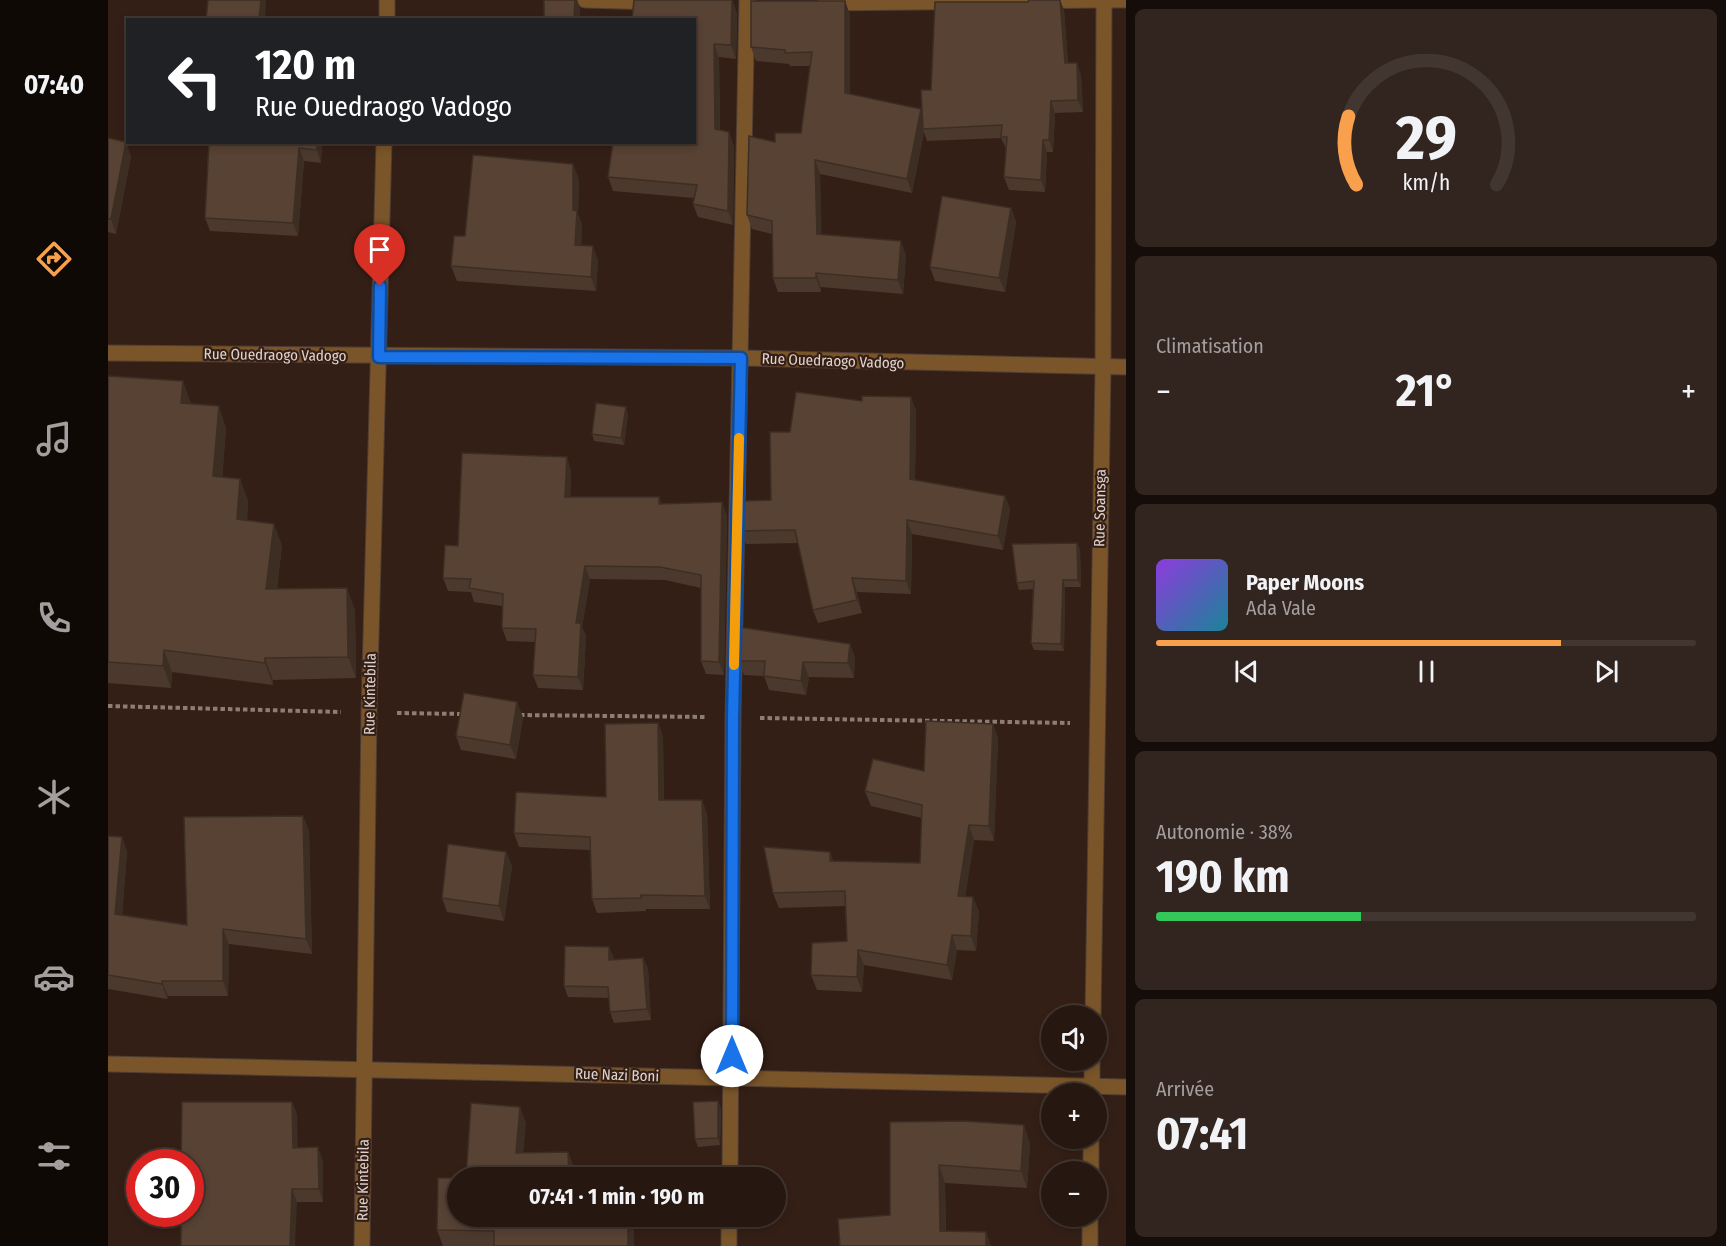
<!DOCTYPE html>
<html lang="fr">
<head>
<meta charset="utf-8">
<style>
	body { margin:0; font-family:"Fira Sans Condensed",sans-serif; background:#32241e; color:#f1f3f6; height:100vh; display:flex; flex-direction:column; font-size:22px; white-space:nowrap }
	* { box-sizing:border-box; margin:0 }
	p { font-size:20px; color:#a49f9f }
	.icon { flex:none; width:33px; height:33px; fill:none; stroke:currentColor; stroke-width:2; stroke-linecap:round; stroke-linejoin:round }
	.map { position:relative; flex:1; overflow:hidden }
	.details { display:flex; flex-direction:column; gap:9px; padding:9px; background:#150d09; width:600px }
	.details>* { flex:none }
	.guide { position:absolute; left:18px; top:18px; width:570px; height:126px; border-radius:0px; box-shadow:0 3px 9px #0003,0 0 0 2px #423630; background:#202124; color:#fff; overflow:hidden }
	.buttons { position:absolute; left:933px; top:1005px; display:grid; gap:12px }
	.buttons a { display:grid; place-items:center; width:66px; height:66px; border-radius:50%; background:#261710; box-shadow:0 3px 9px #0003,0 0 0 2px #423630; font-size:30px }
	.speed { position:absolute; left:18px; top:1149px; display:flex; gap:12px; font-size:30px; font-weight:700; text-align:center }
	.speed>* { display:grid; place-content:center; width:78px; height:78px; border-radius:50%; background:#261710; box-shadow:0 3px 9px #0003,0 0 0 2px #423630; line-height:1 }
	.speed .limit { border:9px solid #d22; background:#fff; color:#111 }
	.pin { position:absolute; display:grid; place-items:center; width:51px; height:51px; color:#fff; margin:-62px -26px; border-radius:50% 50% 50% 0; rotate:-45deg; box-shadow:0 0 6px #0007 }
	.pin .icon { rotate:45deg }
	.me { position:absolute; width:66px; margin:-33px; rotate:0deg; stroke-linejoin:round; filter:drop-shadow(0 0 4px #0008) }
	.turn { display:flex; align-items:center; gap:21px; height:126px; padding:0 30px; font-size:27px }
	.turn .icon { width:78px; height:78px; stroke-width:2.5 }
	.turn b { display:block; font-size:42px; line-height:51px }
	.big { font-size:45px; font-weight:700; line-height:1.1 }
	.details .card { flex:1; display:flex; flex-direction:column; justify-content:center; gap:9px; min-width:0; padding:0 21px; border-radius:9px; background:#32241e }
	.details .dial { align-items:center; gap:0 }
	.dial svg { height:156px; overflow:visible; fill:none; stroke:#423630; stroke-width:7; stroke-linecap:round; text-anchor:middle }
	.dial text { fill:#f1f3f6; stroke:none }
	.song { display:flex; align-items:center; gap:18px }
	.cover { width:72px; height:72px; border-radius:9px; background:linear-gradient(135deg,hsl(270 70% 55%),hsl(190 70% 35%)) }
	.played { height:6px; border-radius:3px; background:linear-gradient(90deg,#f9a04c 75%,#423630 75%) }
	.keys { display:flex; justify-content:space-around; direction:ltr }
	.heat { display:flex; justify-content:space-between; align-items:center; font-size:33px; direction:ltr }
	.charge { height:9px; border-radius:4px; background:linear-gradient(90deg,#34c759 38%,#423630 0) }
	.trip { position:absolute; left:339px; top:1167px; width:339px; height:60px; border-radius:30px; background:#261710; box-shadow:0 3px 9px #0003,0 0 0 2px #423630; font-weight:700; line-height:60px; text-align:center }
	main { display:flex; flex:1; min-height:0 }
	.menu { display:flex; flex-direction:column; width:108px; justify-content:space-around; align-items:center; background:#0f0906; color:#a49f9f }
	.menu .icon { width:42px; height:42px }
	.menu .on { color:#f9a04c }
	.menu b { font-size:27px; color:#f1f3f6 }
	.map>svg:first-child { display:block }
	.lines { fill:none; stroke-linecap:round; stroke-linejoin:round }
	.minor-casing { stroke:#4f3c33; stroke-width:17 }
	.path { stroke:#8d7d75; stroke-width:4; stroke-dasharray:4.5 3; stroke-linecap:butt }
	.minor { stroke:#7a552a; stroke-width:15 }
	.wall { fill:#4b392d }
	.shaded-wall { fill:#3d2e24 }
	.building { fill:#574234; stroke:#3d2e24; stroke-width:1.5 }
	.route-casing { stroke:#114b97; stroke-width:15 }
	.route { stroke:#1a73e8; stroke-width:10 }
	.slow { stroke:#f59e0b; stroke-width:10 }
	.labels { text-anchor:middle; stroke-width:4.5; stroke-linejoin:round; paint-order:stroke }
	.street-label { font-size:15px; fill:#e0d2cc; stroke:#331f16 }
</style>
</head>
<body>
<main>
<nav class="menu">
<b>07:40</b>
<svg class="icon on" aria-label="directions" viewBox="0 0 24 24"><path d="M12 3l9 9-9 9-9-9zM9 14v-3h6M13 9l2 2-2 2"/></svg>
<svg class="icon" aria-label="music" viewBox="0 0 24 24"><path d="M9 18V5l10-2v13"/><circle cx="6" cy="18" r="3"/><circle cx="16" cy="16" r="3"/></svg>
<svg class="icon" aria-label="phone" viewBox="0 0 24 24"><path d="M5 4h4l2 5-3 2q2 4 5 5l2-3 5 2v4C11 20 4 13 5 4z"/></svg>
<svg class="icon" aria-label="climate" viewBox="0 0 24 24"><path d="M12 3v18M4 7l16 10M4 17L20 7"/></svg>
<svg class="icon" aria-label="car" viewBox="0 0 24 24"><path d="M5 17H2v-5l4-1 3-4h7l3 4 3 1v5h-3M9 17h6M6 11h13"/><circle cx="7" cy="17" r="2"/><circle cx="17" cy="17" r="2"/></svg>
<svg class="icon" aria-label="filters" viewBox="0 0 24 24"><path d="M4 7h16M4 17h16"/><circle cx="9" cy="7" r="2"/><circle cx="15" cy="17" r="2"/></svg>
</nav>
<div class="map">
<svg width="1018" height="1246" viewBox="0 0 1018 1246">
	<rect width="100%" height="100%" fill="#331f16"/>
	<g class="lines">
		<defs>
			<g id="minor">
				<polyline points="477,0 546,2"/>
				<polyline points="997,0 1018,0"/>
				<polyline points="717,3 993,0"/>
				<polyline points="279,20 279,0"/>
				<polyline points="0,353 633,358 1018,367"/>
				<polyline points="985,1016 995,368 996,0"/>
				<polyline points="0,1064 1018,1087"/>
				<polyline points="984,1094 984,1060"/>
				<polyline points="983,1172 983,1138"/>
				<polyline points="622,1178 625,718 639,0"/>
				<polyline points="254,1246 261,713 276,142"/>
				<polyline points="621,1246 621,1216"/>
				<polyline points="982,1246 982,1216"/>
			</g>
		</defs>
		<!-- minor casing -->
		<use href="#minor" class="minor-casing"/>
		<!-- path -->
		<g class="path">
			<polyline points="0,706 233,712"/>
			<polyline points="289,713 356,714"/>
			<polyline points="412,715 599,717"/>
			<polyline points="652,718 962,723"/>
		</g>
		<!-- minor -->
		<use href="#minor" class="minor"/>
	</g>
	<!-- wall -->
	<g class="wall">
		<polygon points="624,0 629,14 628,59 611,57 612,130 626,146 625,225 590,217 585,204 586,198 505,191 500,177 586,20"/>
		<polygon points="921,0 952,0 956,10 960,63 973,75 975,112 947,113 945,152 939,152 937,192 901,190 896,177 898,149 893,138 819,141 816,132 804,193 712,174 713,234 798,255 795,294 713,287 713,292 670,292 665,278 664,234 644,229 639,215 667,142 693,133 702,66 682,66 681,64 648,61 643,47 737,1 742,15 742,94 813,109 814,112 823,90"/>
		<polygon points="0,138 23,156 8,234 0,232"/>
		<polygon points="101,142 214,142 213,163 196,161 190,236 102,231 97,218"/>
		<polygon points="471,179 470,214 474,225 473,245 490,260 488,291 349,281 343,266 357,236"/>
		<polygon points="903,208 908,222 897,292 827,281 822,267"/>
		<polygon points="0,376 83,403 118,428 114,477 132,479 140,501 139,520 174,545 169,589 247,610 248,678 165,680 165,685 64,672 63,688 0,683"/>
		<polygon points="808,410 807,480 897,496 902,509 895,550 804,534 803,594 749,592 754,613 710,623 705,610 690,543 638,544 633,531 663,500 682,432"/>
		<polygon points="520,414 516,445 486,441 484,434"/>
		<polygon points="463,470 462,497 551,497 553,504 619,515 616,675 598,674 593,661 593,588 557,580 482,579 474,627 478,636 475,690 430,688 425,675 427,642 399,641 394,628 394,606 366,602 363,592 340,591 335,578 350,546"/>
		<polygon points="969,543 972,550 973,587 957,587 956,651 926,650 923,643 925,589 911,590 909,583"/>
		<polygon points="742,644 747,658 746,678 701,677 698,695 661,690 656,676 636,675 630,661"/>
		<polygon points="415,717 408,759 353,750 348,736"/>
		<polygon points="550,723 555,737 556,800 599,813 602,909 538,909 538,911 489,913 484,899 482,850 411,847 406,833 498,797"/>
		<polygon points="885,724 890,739 886,841 866,840 857,897 865,897 871,912 868,951 849,950 844,980 756,965 754,992 709,990 703,975 739,941 737,906 671,908 665,893 722,852 725,861 812,863 814,818 763,806 757,791 816,771"/>
		<polygon points="195,816 201,831 204,954 121,944 120,996 60,996 59,999 0,989 0,836 14,837 19,852 14,915 79,925"/>
		<polygon points="398,852 404,866 396,921 339,912 334,898"/>
		<polygon points="506,958 506,959 535,958 540,969 543,1020 506,1023 502,1012 501,998 460,997 456,986"/>
		<polygon points="184,1102 189,1115 189,1147 215,1161 215,1202 189,1202 73,1246"/>
		<polygon points="613,1108 612,1145 590,1147 587,1139"/>
		<polygon points="782,1122 922,1143 919,1188 837,1183 838,1231 878,1232 883,1246 732,1246 782,1215"/>
		<polygon points="350,1216 526,1216 526,1246 335,1246 329,1230"/>
	</g>
	<!-- shaded-wall -->
	<g class="shaded-wall">
		<polygon points="153,0 158,0 157,20 151,20"/>
		<polygon points="467,0 469,0 472,8 472,20 466,20"/>
		<polygon points="624,0 629,14 628,59 623,45"/>
		<polygon points="952,0 956,10 961,75 957,63"/>
		<polygon points="737,1 742,15 742,107 737,93"/>
		<polygon points="606,44 611,57 612,142 607,129"/>
		<polygon points="969,63 973,75 975,112 970,100"/>
		<polygon points="943,101 947,113 945,152 941,140"/>
		<polygon points="813,109 818,123 815,129 816,132 804,193 799,179"/>
		<polygon points="621,132 626,146 625,225 620,211"/>
		<polygon points="935,140 939,152 937,192 933,180"/>
		<polygon points="18,142 23,156 8,234 3,219"/>
		<polygon points="209,142 214,142 213,163 209,150"/>
		<polygon points="191,148 196,161 190,236 185,223"/>
		<polygon points="707,160 712,174 714,247 709,234"/>
		<polygon points="465,164 471,179 470,214 474,225 473,259 467,245 465,210"/>
		<polygon points="903,208 908,222 897,292 891,278"/>
		<polygon points="793,241 798,255 795,294 790,280"/>
		<polygon points="485,246 490,260 488,291 483,277"/>
		<polygon points="708,273 713,287 713,292 708,278"/>
		<polygon points="75,381 83,403 81,424 73,403"/>
		<polygon points="803,397 808,410 807,492 802,479"/>
		<polygon points="111,406 118,428 113,498 105,476"/>
		<polygon points="518,407 520,414 516,445 513,438"/>
		<polygon points="459,457 463,470 462,511 457,497"/>
		<polygon points="132,479 140,501 137,541 129,519"/>
		<polygon points="897,496 902,509 895,550 890,536"/>
		<polygon points="614,502 619,515 616,675 611,662"/>
		<polygon points="799,520 804,534 803,594 798,581"/>
		<polygon points="166,524 174,545 166,611 158,589"/>
		<polygon points="969,543 972,550 973,587 970,580"/>
		<polygon points="477,566 482,579 474,627 478,636 475,690 470,677 468,623"/>
		<polygon points="744,578 749,592 754,613 749,600"/>
		<polygon points="955,580 957,587 956,651 953,644"/>
		<polygon points="239,588 247,610 248,678 240,657"/>
		<polygon points="742,644 747,658 746,678 740,663"/>
		<polygon points="56,650 64,672 63,688 55,666"/>
		<polygon points="157,658 165,680 165,685 157,663"/>
		<polygon points="695,662 701,677 698,695 693,681"/>
		<polygon points="409,702 415,717 408,759 402,745"/>
		<polygon points="550,723 555,737 556,814 551,800"/>
		<polygon points="885,724 890,739 886,841 881,826"/>
		<polygon points="594,800 599,813 602,909 597,896"/>
		<polygon points="195,816 201,831 204,954 198,939"/>
		<polygon points="861,825 866,840 855,911 850,896"/>
		<polygon points="14,837 19,852 13,929 7,914"/>
		<polygon points="398,852 404,866 396,921 391,906"/>
		<polygon points="722,852 728,867 722,861"/>
		<polygon points="865,897 871,912 868,951 863,936"/>
		<polygon points="115,929 121,944 120,996 115,981"/>
		<polygon points="844,935 849,950 844,980 839,965"/>
		<polygon points="501,947 506,958 506,971 501,960"/>
		<polygon points="750,950 756,965 754,992 749,977"/>
		<polygon points="535,958 540,969 543,1020 539,1009"/>
		<polygon points="54,981 60,996 59,999 54,984"/>
		<polygon points="610,1101 613,1108 612,1145 610,1138"/>
		<polygon points="184,1102 189,1115 190,1161 185,1148"/>
		<polygon points="412,1107 418,1123 414,1169 408,1153"/>
		<polygon points="916,1125 922,1143 919,1188 913,1171"/>
		<polygon points="210,1147 215,1161 215,1202 211,1189"/>
		<polygon points="460,1152 466,1167 466,1178 461,1177"/>
		<polygon points="831,1165 837,1183 838,1246 832,1231"/>
		<polygon points="184,1189 189,1202 187,1246 182,1246"/>
		<rect x="520" y="1216" width="6" height="30"/>
		<polygon points="878,1232 883,1246 878,1246"/>
	</g>
	<!-- building -->
	<g class="building">
		<polygon points="100,0 153,0 151,20 98,20"/>
		<polygon points="436,0 467,0 466,20 436,20"/>
		<polygon points="526,0 624,0 623,45 606,44 607,129 621,132 620,211 585,204 589,185 500,177 505,142 586,142 586,20 524,20"/>
		<polygon points="921,0 952,0 957,63 969,63 970,100 943,101 941,140 935,140 933,180 896,177 899,137 893,137 894,125 815,129 813,90 823,90 827,2 920,2"/>
		<polygon points="643,1 737,1 737,93 813,109 799,179 707,160 709,234 793,241 790,280 708,273 708,278 665,278 664,221 639,215 641,136 667,142 667,133 693,133 704,52 677,53 677,50 643,47"/>
		<polygon points="18,57 20,57 20,105 17,105"/>
		<polygon points="0,138 18,142 3,219 0,219"/>
		<polygon points="101,142 209,142 209,150 191,148 185,223 97,218"/>
		<polygon points="365,155 465,164 465,210 469,211 467,245 485,246 483,277 343,266 346,236 357,236"/>
		<polygon points="834,196 903,208 891,278 822,267"/>
		<polygon points="0,376 75,381 73,403 111,406 105,476 132,479 129,519 166,524 158,589 239,588 240,657 157,658 157,663 56,650 55,666 0,662"/>
		<polygon points="688,392 754,401 754,396 803,397 802,479 897,496 890,536 799,520 798,581 744,578 749,600 705,610 687,530 633,531 634,501 663,500 662,432 682,432"/>
		<polygon points="488,403 518,407 513,438 484,434"/>
		<polygon points="354,453 459,457 457,497 551,497 551,504 614,502 611,662 593,661 593,575 552,567 477,566 468,623 473,623 470,677 425,675 428,629 394,628 395,594 361,588 363,579 335,578 337,545 350,546"/>
		<polygon points="969,543 970,580 955,580 953,644 923,643 926,581 909,583 904,544"/>
		<polygon points="631,627 742,644 740,663 695,662 693,681 656,676 657,661 630,661"/>
		<polygon points="356,693 409,702 402,745 348,736"/>
		<polygon points="818,721 885,724 881,826 861,825 850,896 865,897 863,936 844,935 839,965 750,950 749,977 703,975 704,943 739,941 737,891 665,893 656,847 722,852 722,861 812,863 814,805 757,791 765,759 816,771"/>
		<polygon points="550,723 551,800 594,800 597,896 533,895 533,898 484,899 482,837 406,833 408,792 498,797 497,724"/>
		<polygon points="195,816 198,939 115,929 115,981 54,981 54,984 0,975 0,836 14,837 7,914 79,925 76,817"/>
		<polygon points="340,844 398,852 391,906 334,898"/>
		<polygon points="457,946 501,947 501,960 535,958 539,1009 502,1012 500,987 456,986"/>
		<polygon points="610,1101 610,1138 587,1139 585,1102"/>
		<polygon points="74,1102 184,1102 185,1148 210,1147 211,1189 184,1189 182,1246 73,1246 73,1214 82,1214 82,1162 73,1162"/>
		<polygon points="363,1103 412,1107 408,1153 460,1152 461,1177 487,1178 358,1178"/>
		<polygon points="855,1121 916,1125 913,1171 831,1165 832,1231 878,1232 878,1246 732,1246 730,1219 782,1215 782,1122"/>
		<polygon points="330,1178 350,1178 350,1216 520,1216 520,1246 386,1246 386,1231 329,1230"/>
	</g>
	<g class="lines">
		<defs>
			<polyline id="route" points="272,286 271,357 633,358 625,718 624,1056"/>
		</defs>
		<!-- route casing -->
		<use href="#route" class="route-casing"/>
		<!-- route -->
		<use href="#route" class="route"/>
		<!-- slow -->
		<polyline class="slow" points="626,665 631,438"/>
	</g>
	<g class="labels">
		<!-- street labels -->
		<g class="street-label">
			<text transform="translate(167 355) rotate(1)" y="5">Rue Ouedraogo Vadogo</text>
			<text transform="translate(725 361) rotate(2)" y="5">Rue Ouedraogo Vadogo</text>
			<text transform="translate(992 508) rotate(-89)" y="5">Rue Soansga</text>
			<text transform="translate(262 694) rotate(-89)" y="5">Rue Kintebila</text>
			<text transform="translate(509 1075) rotate(2)" y="5">Rue Nazi Boni</text>
			<text transform="translate(255 1180) rotate(-89)" y="5">Rue Kintebila</text>
		</g>
	</g>
</svg>
<div class="buttons">
<a><svg class="icon" aria-label="sound" viewBox="0 0 24 24"><path d="M4 9h4l5-4v14l-5-4H4zM17 9q2 3 0 6"/></svg></a>
<a>+</a>
<a>−</a>
</div>
<div class="speed"><div class="limit">30</div></div>
<div class="pin" style="left:272px;top:286px;background:#d93025"><svg class="icon" aria-label="arrive" viewBox="0 0 24 24"><path d="M6 21V4h12l-3 4 3 4H6"/></svg></div>
<svg class="me" style="left:624px;top:1056px" viewBox="-20 -20 40 40"><circle r="19" fill="#fff"/><path d="M0-13L10 11 0 6-10 11z" fill="#1a73e8"/></svg>
<div class="trip">07:41 · 1 min · 190 m</div>
<div class="guide">
<div class="turn"><svg class="icon" aria-label="left" viewBox="0 0 24 24"><path d="M17 20v-9H6M10 6l-5 5 5 5"/></svg><div><b>120 m</b>Rue Ouedraogo Vadogo</div></div>
</div>
</div>
<section class="details">
<div class="card dial"><svg viewBox="0 0 100 80">
<path d="M14 69A42 42 0 1 1 86 69"/>
<path d="M14 69A42 42 0 0 1 10 34" stroke="#f9a04c"/>
<text x="50" y="56" font-size="32" font-weight="700">29</text>
<text x="50" y="72" font-size="11">km/h</text>
</svg></div>
<div class="card"><p>Climatisation</p>
<div class="heat"><a>−</a><b class="big">21°</b><a>+</a></div>
</div>
<div class="card">
<div class="song"><i class="cover"></i><div><b>Paper Moons</b><p>Ada Vale</p></div></div>
<div class="played"></div>
<div class="keys"><svg class="icon" aria-label="previous" viewBox="0 0 24 24"><path d="M18 5L8 12l10 7zM5 5v14"/></svg><svg class="icon" aria-label="pause" viewBox="0 0 24 24"><path d="M8 5v14M16 5v14"/></svg><svg class="icon" aria-label="next" viewBox="0 0 24 24"><path d="M6 5l10 7-10 7zM19 5v14"/></svg></div>
</div>
<div class="card"><p>Autonomie · 38%</p><b class="big">190 km</b><div class="charge"></div></div>
<div class="card"><p>Arrivée</p><b class="big">07:41</b></div>
</section>
</main>
</body>
</html>
